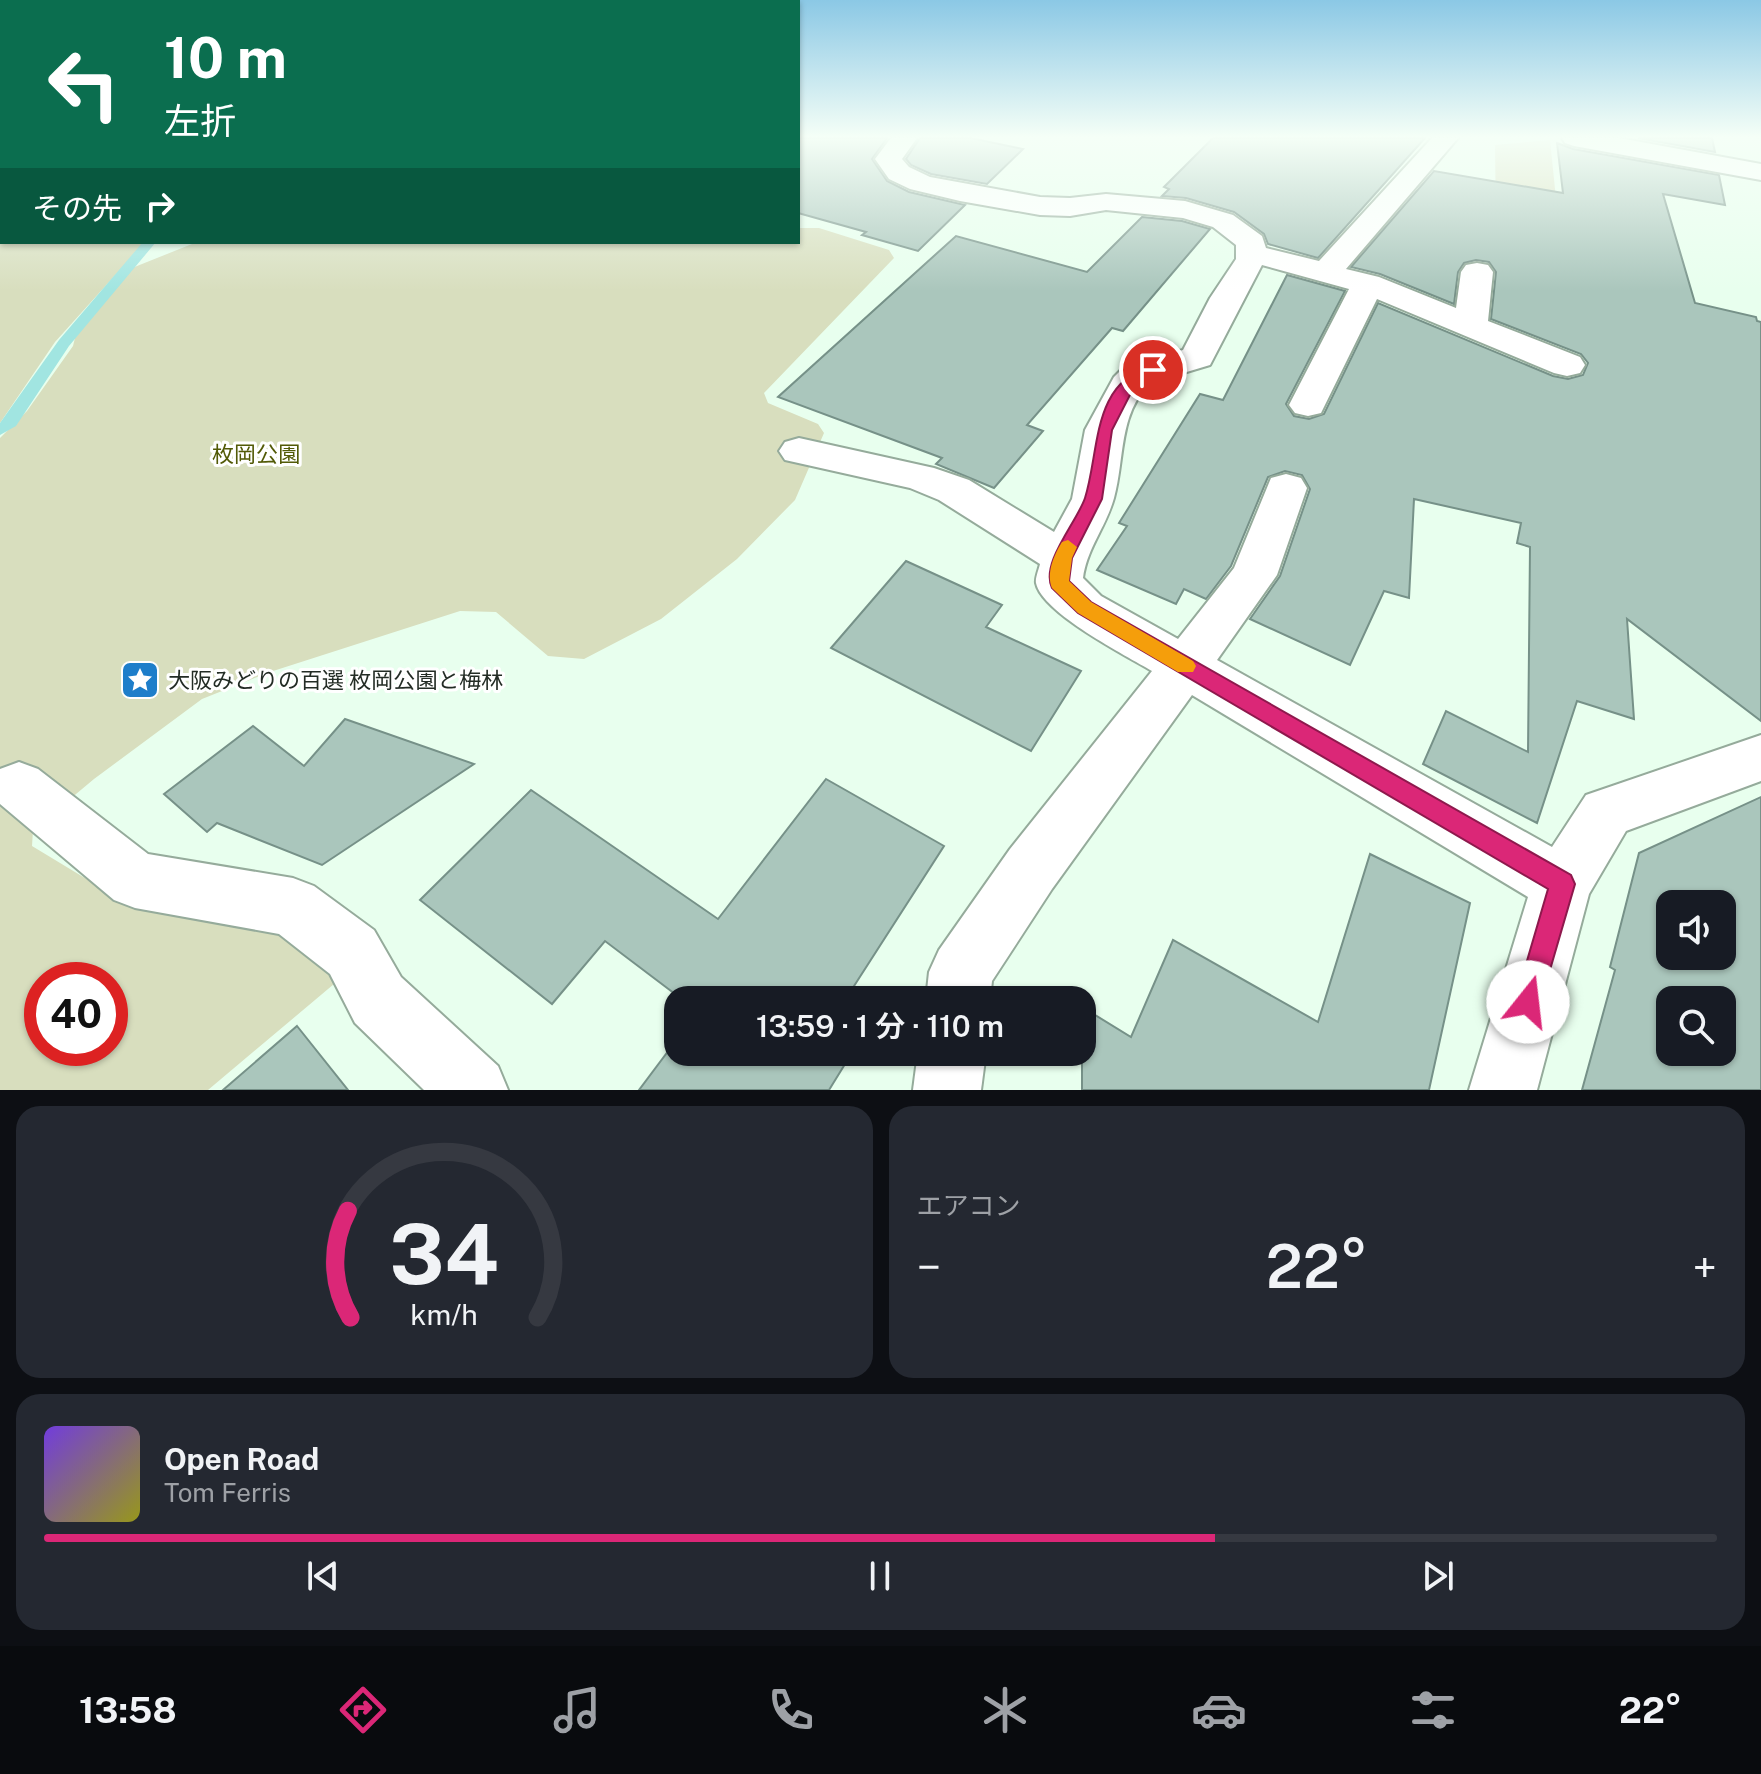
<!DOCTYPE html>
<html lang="ja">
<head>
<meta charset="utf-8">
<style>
	body { margin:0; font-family:"Public Sans","Noto Sans JP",sans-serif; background:#242831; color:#f1f3f6; height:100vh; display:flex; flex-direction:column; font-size:30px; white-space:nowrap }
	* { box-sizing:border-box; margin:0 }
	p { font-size:26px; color:#9ea1a6 }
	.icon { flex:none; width:44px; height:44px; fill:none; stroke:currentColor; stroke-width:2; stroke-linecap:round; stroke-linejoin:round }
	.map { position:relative; height:1090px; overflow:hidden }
	.panel { display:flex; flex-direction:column; gap:16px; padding:16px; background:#0d0f14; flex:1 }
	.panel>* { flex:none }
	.hud { position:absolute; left:0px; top:0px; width:800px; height:244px; box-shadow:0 2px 6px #0004; background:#0b6e4f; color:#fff; overflow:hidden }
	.tools { position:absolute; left:1656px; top:890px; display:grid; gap:16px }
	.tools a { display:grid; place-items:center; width:80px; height:80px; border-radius:16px; background:#171b24; box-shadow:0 2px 6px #0004; font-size:40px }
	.speed { position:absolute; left:24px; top:962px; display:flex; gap:16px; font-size:40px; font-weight:700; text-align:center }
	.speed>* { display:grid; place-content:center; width:104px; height:104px; border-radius:50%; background:#171b24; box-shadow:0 2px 6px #0004; line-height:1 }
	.speed .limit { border:12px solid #d22; background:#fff; color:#111 }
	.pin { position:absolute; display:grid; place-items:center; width:68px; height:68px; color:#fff; margin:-34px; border:4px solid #fff; border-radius:50%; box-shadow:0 2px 8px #0007 }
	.me { position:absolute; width:88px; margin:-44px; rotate:16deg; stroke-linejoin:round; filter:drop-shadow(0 0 6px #0008) }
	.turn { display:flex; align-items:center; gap:28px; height:168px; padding:0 32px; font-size:36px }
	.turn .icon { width:104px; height:104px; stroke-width:2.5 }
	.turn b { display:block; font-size:56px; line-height:68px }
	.then { display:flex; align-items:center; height:76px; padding:0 32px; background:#0003; gap:16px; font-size:30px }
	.big { font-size:60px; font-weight:600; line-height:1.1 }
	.panel .tile { flex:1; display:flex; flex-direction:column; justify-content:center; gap:12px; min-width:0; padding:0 28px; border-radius:24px; background:#242831 }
	.panel .dial { align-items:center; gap:0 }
	.dial svg { height:208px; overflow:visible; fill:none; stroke:#363941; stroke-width:7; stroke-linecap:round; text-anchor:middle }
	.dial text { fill:#f1f3f6; stroke:none }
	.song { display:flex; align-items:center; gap:24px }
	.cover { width:96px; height:96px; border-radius:12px; background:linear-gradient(135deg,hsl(260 70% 55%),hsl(60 70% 35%)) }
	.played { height:8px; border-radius:4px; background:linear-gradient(90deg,#db2777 70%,#363941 70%) }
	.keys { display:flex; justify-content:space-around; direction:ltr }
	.heat { display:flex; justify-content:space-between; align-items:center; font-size:44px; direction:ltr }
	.panel .tiles { flex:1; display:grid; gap:16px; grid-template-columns:1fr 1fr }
	.tile:last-child { grid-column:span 2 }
	.trip { position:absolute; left:664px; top:986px; width:432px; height:80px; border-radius:24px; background:#171b24; box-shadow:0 2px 6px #0004; font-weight:600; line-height:80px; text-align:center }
	.dock { display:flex; height:128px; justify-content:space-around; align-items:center; background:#090b0e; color:#9ea1a6 }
	.dock .icon { width:56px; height:56px }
	.dock .current { color:#db2777 }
	.dock b { font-size:36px; color:#f1f3f6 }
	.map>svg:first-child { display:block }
	.green { fill:#d8debe; fill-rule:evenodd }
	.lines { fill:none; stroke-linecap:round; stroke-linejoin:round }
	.stream { fill:#a1e5e1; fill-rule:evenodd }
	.building { fill:#aac6bc; stroke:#769188; stroke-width:2; fill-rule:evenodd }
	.minor-casing { stroke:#95ab9b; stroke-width:4 }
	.minor { fill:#fff; fill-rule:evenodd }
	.route { fill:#db2777; stroke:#8e194d; stroke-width:2 }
	.slow { fill:#f59e0b }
	.labels { text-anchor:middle; stroke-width:6; stroke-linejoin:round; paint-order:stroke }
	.park-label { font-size:22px; fill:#525a07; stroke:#fff }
	.poi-label { font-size:22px; fill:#232c25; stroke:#fff; text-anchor:start }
</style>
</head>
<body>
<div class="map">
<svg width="1761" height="1090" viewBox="0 0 1761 1090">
	<rect width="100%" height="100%" fill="#e8ffee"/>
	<!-- green -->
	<g class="green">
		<polygon points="0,138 2,242 145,242 55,342 0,423"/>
		<polygon points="1550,140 1560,238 1496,226 1495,145"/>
		<path d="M798 228H819L889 250 894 258 764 393 768 403 818 424 824 433 795 500 737 559 661 619 584 659 548 656 496 612 460 611 270 672 202 699 94 779 33 830 32 846 103 889 279 928 333 967 334 984 208 1090H0V438L27 411 73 346 75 338 132 268 197 242H798ZM42 980H110V1048H42Z"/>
	</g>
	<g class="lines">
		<!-- stream -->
		<polygon class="stream" points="143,242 156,242 69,346 16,426 0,435 0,423 59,340"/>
	</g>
	<!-- building -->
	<g class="building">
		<polygon points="798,138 887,138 872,159 887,181 909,192 965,205 918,251 862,235 866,232 798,213"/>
		<polygon points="920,138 971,138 1023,149 987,184 931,174 911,165 906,159"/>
		<polygon points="1213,138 1425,138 1318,258 1268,244 1264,234 1234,212 1186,198 1162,196 1169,189 1164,187"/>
		<polygon points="1638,138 1712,138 1715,152"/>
		<polygon points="1557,143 1573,149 1719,175 1725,205 1663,194 1695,303 1756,317 1757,321 1761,322 1761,721 1627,619 1634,719 1577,701 1537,823 1423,764 1446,711 1528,752 1530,547 1517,543 1521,523 1414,499 1409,598 1384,591 1350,665 1250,619 1280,576 1310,489 1302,475 1285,471 1268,477 1231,566 1206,599 1184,589 1176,604 1097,570 1127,526 1119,523 1200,394 1223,400 1287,275 1345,291 1286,404 1294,416 1309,419 1324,414 1378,303 1553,376 1568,379 1583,375 1588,363 1581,354 1491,319 1496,272 1489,262 1476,260 1464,263 1458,272 1454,304 1380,274 1351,267 1434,171 1563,193"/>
		<polygon points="1142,217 1182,221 1210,229 1123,331 1112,328 1027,425 1043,431 994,488 936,464 942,458 778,397 956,236 1087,272"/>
		<polygon points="906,561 1002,605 986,627 1081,671 1031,751 831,648"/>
		<polygon points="345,719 474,764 322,865 217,823 207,832 164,794 253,726 304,766"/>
		<polygon points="826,779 944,846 845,1000 683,1000 605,941 552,1004 420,900 531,790 718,919"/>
		<path d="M1761 797V1090H1582L1615 970 1610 967 1639 853ZM1670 904H1722V956H1670ZM1670 1000H1722V1052H1670Z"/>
		<polygon points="1370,854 1470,903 1429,1090 1082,1090 1082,1007 1131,1037 1173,940 1318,1022"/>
		<polygon points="297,1026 348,1090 223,1090"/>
		<polygon points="678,1038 678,1052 845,1052 850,1056 829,1090 639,1090"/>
	</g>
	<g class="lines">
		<defs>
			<g id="minor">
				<path d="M891 138H917L902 159 909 167 930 177 1040 197 1070 198 1106 194 1185 201 1233 215 1262 236 1266 248 1319 261 1432 138H1458L1346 269 1379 277 1456 308 1461 272 1466 265 1477 263 1488 265 1493 272 1488 321 1580 357 1585 365 1580 373 1567 376 1554 373 1377 299 1321 413 1308 416 1295 413 1289 405 1349 289 1262 265 1210 365 1150 383C1118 415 1125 458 1114 498 1106 527 1087 548 1083 578L1101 596 1178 639 1234 568 1271 478 1286 474 1301 478 1307 488 1277 575 1217 660 1552 847 1586 795 1761 735V781L1626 831 1589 894 1537 1090H1469L1528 897 1192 695 1052 889 992 981 990 1000H926L929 972 939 950 1010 849 1152 671C1127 656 1042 613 1036 583 1035 578 1039 569 1040 564L939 500 910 488 785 460 779 451 785 442 799 438 934 468 969 480 1054 532 1072 499 1085 430 1114 377 1124 367 1183 350 1210 298 1236 259V245L1213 227 1183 218 1106 210 1070 216 1040 215 960 201 910 189 889 179 875 159Z"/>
				<polygon points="1562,138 1619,138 1761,164 1761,180 1574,146 1565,143"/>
				<polygon points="19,762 38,769 148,854 293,878 314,886 374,930 401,977 498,1066 508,1090 424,1090 355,1023 330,974 279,934 135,908 114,900 0,804 0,769"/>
				<polygon points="918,1052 986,1052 981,1090 913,1090"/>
			</g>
		</defs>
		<!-- minor casing -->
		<use href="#minor" class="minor-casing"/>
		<!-- minor -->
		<use href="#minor" class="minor"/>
	</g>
	<!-- sky -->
	<linearGradient id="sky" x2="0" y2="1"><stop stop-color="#8bc8e5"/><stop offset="0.47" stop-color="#f5fff7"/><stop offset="1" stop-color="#f5fff7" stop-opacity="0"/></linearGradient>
	<rect width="1761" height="291" fill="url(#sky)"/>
	<!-- route -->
	<path class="route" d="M1153 366 1160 370 1142 378 1134 387 1112 430 1102 499 1072 558 1069 581 1091 602 1571 875 1575 884 1538 1011 1528 1015 1519 1011 1515 1002 1548 889 1078 613 1052 588C1040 563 1077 522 1085 498 1100 451 1091 381 1153 366Z"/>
	<!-- slow -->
	<path class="slow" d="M1068 540 1077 547 1072 558 1069 581 1091 602 1193 661 1196 666 1193 672H1178L1078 613 1052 588C1046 573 1054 555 1062 542Z"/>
	<!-- icons -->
	<defs>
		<symbol id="sight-square" viewBox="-11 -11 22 22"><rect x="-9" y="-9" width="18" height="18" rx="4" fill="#1e7eca" stroke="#fff"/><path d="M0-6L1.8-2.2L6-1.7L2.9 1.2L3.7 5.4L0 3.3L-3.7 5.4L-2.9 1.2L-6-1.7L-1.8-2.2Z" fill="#fff"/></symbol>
	</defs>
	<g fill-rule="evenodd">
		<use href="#sight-square" x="118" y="658" width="44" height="44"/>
	</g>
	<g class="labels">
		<!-- park labels -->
		<g class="park-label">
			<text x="256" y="462">枚岡公園</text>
		</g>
		<!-- poi labels -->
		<g class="poi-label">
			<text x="168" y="688">大阪みどりの百選 枚岡公園と梅林</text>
		</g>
	</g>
</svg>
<div class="tools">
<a><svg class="icon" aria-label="sound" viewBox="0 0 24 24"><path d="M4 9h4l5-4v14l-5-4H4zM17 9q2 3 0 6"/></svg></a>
<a><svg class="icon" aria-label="search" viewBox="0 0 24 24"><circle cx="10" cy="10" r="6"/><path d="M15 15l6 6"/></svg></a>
</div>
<div class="speed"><div class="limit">40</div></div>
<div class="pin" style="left:1153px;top:370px;background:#d93025"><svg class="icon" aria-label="arrive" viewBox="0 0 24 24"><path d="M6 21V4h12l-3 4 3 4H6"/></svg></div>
<svg class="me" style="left:1528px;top:1002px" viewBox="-20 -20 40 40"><circle r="19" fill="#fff"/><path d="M0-13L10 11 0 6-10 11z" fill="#db2777"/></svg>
<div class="trip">13:59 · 1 分 · 110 m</div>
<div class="hud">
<div class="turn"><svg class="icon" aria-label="left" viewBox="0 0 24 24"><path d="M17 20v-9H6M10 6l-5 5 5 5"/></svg><div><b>10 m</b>左折</div></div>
<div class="then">その先<svg class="icon" aria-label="right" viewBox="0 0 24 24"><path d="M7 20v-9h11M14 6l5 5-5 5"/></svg></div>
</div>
</div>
<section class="panel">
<div class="tiles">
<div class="tile dial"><svg viewBox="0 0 100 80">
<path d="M14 69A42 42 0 1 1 86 69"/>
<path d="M14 69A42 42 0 0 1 13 28" stroke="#db2777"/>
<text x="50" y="56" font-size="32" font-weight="700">34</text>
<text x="50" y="72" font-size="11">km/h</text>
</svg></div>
<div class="tile"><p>エアコン</p>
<div class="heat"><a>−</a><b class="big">22°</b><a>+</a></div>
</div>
<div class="tile">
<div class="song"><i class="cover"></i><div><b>Open Road</b><p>Tom Ferris</p></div></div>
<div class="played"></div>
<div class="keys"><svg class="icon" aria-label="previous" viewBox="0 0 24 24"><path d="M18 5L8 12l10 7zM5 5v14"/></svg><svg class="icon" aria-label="pause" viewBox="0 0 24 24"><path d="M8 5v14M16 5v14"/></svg><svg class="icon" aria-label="next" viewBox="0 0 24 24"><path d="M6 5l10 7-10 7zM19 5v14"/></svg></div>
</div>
</div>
</section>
<nav class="dock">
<b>13:58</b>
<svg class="icon current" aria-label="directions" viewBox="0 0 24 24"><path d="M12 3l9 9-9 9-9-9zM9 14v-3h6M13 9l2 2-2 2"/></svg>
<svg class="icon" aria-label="music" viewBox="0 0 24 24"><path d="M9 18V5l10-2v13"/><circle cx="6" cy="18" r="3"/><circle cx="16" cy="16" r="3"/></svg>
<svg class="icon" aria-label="phone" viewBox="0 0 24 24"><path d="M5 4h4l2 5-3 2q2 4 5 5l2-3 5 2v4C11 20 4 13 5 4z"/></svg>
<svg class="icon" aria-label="climate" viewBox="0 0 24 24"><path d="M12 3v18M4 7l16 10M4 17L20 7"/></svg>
<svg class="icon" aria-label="car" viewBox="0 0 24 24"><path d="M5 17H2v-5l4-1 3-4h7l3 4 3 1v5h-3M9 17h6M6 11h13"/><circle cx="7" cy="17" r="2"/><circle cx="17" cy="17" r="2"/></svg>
<svg class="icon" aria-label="filters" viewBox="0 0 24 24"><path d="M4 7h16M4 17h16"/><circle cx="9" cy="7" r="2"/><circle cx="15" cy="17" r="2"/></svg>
<b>22°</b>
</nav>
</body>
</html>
